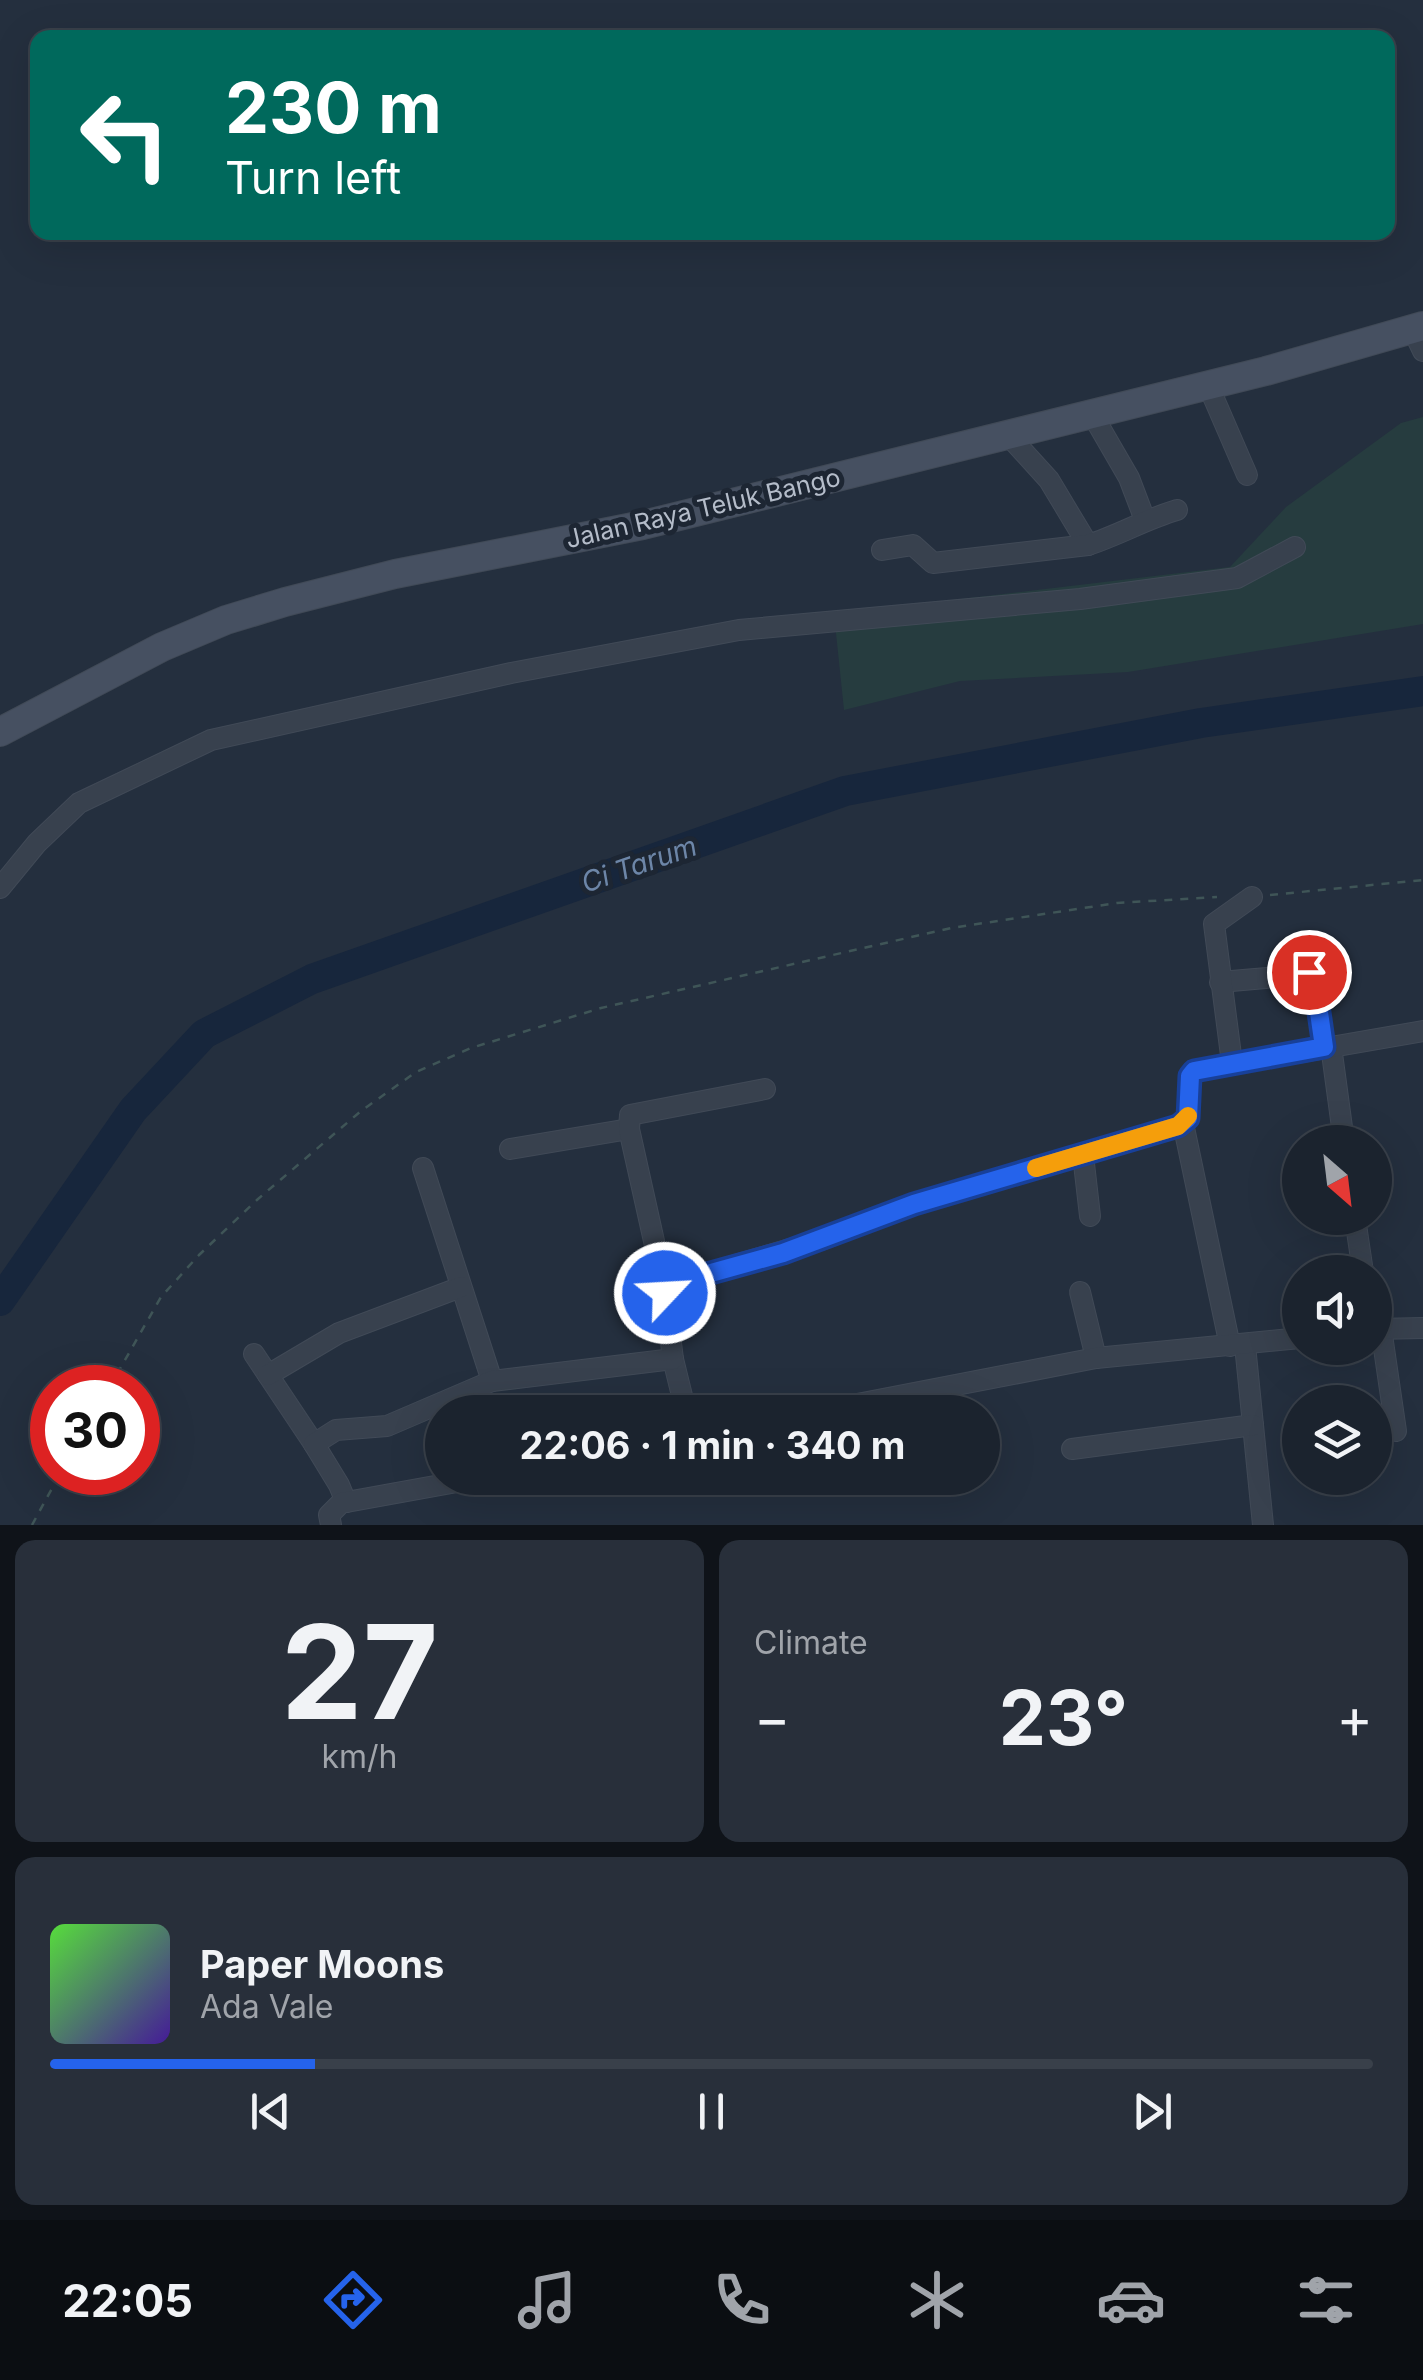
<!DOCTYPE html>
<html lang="en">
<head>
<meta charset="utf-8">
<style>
	body { margin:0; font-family:Inter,sans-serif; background:#282f3a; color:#f1f3f6; height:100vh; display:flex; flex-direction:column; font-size:38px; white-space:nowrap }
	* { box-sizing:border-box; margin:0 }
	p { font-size:32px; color:#a0a4aa }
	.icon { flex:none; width:55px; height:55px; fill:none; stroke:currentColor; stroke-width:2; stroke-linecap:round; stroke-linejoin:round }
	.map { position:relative; height:1525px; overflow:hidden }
	.sheet { display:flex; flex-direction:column; gap:15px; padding:15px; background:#0f1319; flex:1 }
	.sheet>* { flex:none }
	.top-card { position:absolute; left:30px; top:30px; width:1365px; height:210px; border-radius:20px; box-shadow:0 10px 40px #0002,0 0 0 2px #39404a; background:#00695c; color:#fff; overflow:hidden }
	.needle { width:65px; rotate:152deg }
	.controls { position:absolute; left:1282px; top:1125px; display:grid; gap:20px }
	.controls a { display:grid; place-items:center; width:110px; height:110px; border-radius:50%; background:#1b232e; box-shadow:0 10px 40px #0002,0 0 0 2px #39404a; font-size:50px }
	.speed { position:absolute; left:30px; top:1365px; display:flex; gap:20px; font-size:50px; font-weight:700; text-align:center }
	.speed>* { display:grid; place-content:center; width:130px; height:130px; border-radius:50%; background:#1b232e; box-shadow:0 10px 40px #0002,0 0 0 2px #39404a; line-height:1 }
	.speed .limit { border:15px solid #d22; background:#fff; color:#111 }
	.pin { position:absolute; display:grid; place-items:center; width:85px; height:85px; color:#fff; margin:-42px; border:5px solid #fff; border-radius:50%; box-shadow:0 2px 10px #0007 }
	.me { position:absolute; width:110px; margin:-55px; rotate:65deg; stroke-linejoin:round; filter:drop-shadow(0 0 8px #0008) }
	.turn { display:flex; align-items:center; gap:35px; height:210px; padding:0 30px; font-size:45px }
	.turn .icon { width:130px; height:130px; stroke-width:2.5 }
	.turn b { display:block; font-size:70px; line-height:85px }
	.big { font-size:75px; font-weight:700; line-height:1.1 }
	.sheet .widget { flex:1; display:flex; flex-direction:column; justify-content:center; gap:15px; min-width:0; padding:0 35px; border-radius:20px; background:#282f3a }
	.sheet .dial { align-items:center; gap:0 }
	.dial b { font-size:130px; line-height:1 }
	.song { display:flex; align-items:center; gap:30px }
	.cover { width:120px; height:120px; border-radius:15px; background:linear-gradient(135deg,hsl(110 70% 55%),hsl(260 70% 35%)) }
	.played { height:10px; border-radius:5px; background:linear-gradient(90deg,#2563eb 20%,#39404a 20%) }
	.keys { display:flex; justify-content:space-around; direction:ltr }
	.heat { display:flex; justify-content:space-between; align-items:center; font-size:55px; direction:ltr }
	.sheet .tiles { flex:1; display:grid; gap:15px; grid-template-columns:1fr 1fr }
	.widget:last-child { grid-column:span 2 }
	.trip { position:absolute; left:425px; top:1395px; width:575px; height:100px; border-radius:50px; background:#1b232e; box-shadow:0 10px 40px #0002,0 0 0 2px #39404a; font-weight:700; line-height:100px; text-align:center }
	.menu { display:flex; height:160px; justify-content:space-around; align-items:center; background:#0b0e12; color:#a0a4aa }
	.menu .icon { width:70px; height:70px }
	.menu .current { color:#2563eb }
	.menu b { font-size:45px; color:#f1f3f6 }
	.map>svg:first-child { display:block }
	.green { fill:#263c3f }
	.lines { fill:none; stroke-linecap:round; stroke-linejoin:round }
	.river { stroke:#17263c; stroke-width:30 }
	.minor-casing { stroke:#414a57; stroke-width:22 }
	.secondary-casing { stroke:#414a57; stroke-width:30 }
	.path { stroke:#3f5557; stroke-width:2.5; stroke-dasharray:8 8; stroke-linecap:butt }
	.minor { stroke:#38414e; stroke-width:20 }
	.secondary { stroke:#465061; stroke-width:28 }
	.route-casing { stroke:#184099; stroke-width:25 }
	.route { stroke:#2563eb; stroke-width:18 }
	.slow { stroke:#f59e0b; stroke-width:18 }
	.labels { text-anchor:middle; stroke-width:10; stroke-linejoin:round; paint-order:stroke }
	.street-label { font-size:25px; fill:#b4bcc9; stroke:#1d2633 }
	.water-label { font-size:28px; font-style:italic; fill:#6d86a8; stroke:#1d2633 }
</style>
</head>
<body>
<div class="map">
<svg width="1423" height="1525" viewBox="0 0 1423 1525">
	<rect width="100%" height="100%" fill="#242f3e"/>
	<!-- green -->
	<polygon class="green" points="1423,417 1423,624 1128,672 960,681 844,710 834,614 1230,567 1286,507 1401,423"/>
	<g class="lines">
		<!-- river -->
		<polyline class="river" points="0,1301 133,1110 204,1034 312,979 845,791 1201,723 1423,691"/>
		<defs>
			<g id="minor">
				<polyline points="1413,330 1423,351"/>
				<polyline points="1208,385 1247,475"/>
				<polyline points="1092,414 1129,478 1145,520"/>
				<polyline points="1009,436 1049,480 1088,545"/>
				<path d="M882 550 913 545 933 563 1088 545C1119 535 1146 519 1177 510"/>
				<polyline points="0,888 37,843 79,803 211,740 511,673 739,630 1080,599 1237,578 1295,547"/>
				<polyline points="1220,982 1313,974 1324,1047"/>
				<polyline points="1331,1046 1344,1142"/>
				<polyline points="1232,1063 1214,924 1252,897"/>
				<polyline points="1183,1123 1230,1346"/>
				<polyline points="510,1149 629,1129"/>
				<polyline points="1083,1155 1090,1216"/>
				<polyline points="423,1168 492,1381"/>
				<polyline points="1355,1218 1363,1272"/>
				<polyline points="664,1286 629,1129 630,1115 765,1089"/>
				<polyline points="1080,1292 1096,1358"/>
				<polyline points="1381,1328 1396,1431"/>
				<polyline points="1375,1329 1423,1328"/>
				<polyline points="1245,1345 1263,1525"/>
				<polyline points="254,1354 314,1444"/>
				<polyline points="268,1375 339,1333 461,1287"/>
				<polyline points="686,1412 673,1359 664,1286 821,1240 914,1204 1178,1126 1188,1117 1189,1078 1193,1071 1423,1031"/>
				<polyline points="816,1412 1096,1358 1300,1338"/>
				<polyline points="1072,1449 1253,1425"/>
				<polyline points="346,1502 339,1485 314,1444 336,1430 387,1426 492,1381 673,1359"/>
				<polyline points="331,1525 329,1515 341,1503 479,1478"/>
			</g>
			<polyline id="secondary" points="0,732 162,647 226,620 285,602 395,574 643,525 1266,371 1423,326"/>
		</defs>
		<!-- minor casing -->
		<use href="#minor" class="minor-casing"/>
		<!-- secondary casing -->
		<use href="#secondary" class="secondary-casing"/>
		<!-- path -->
		<g class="path">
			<polyline points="1270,895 1423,880"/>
			<polyline points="109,1388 161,1297 199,1255 258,1199 361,1111 416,1072 471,1048 601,1008 951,928 1117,903 1217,897"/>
			<polyline points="32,1525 61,1472"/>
		</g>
		<!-- minor -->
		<use href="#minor" class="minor"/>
		<!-- secondary -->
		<use href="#secondary" class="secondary"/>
	</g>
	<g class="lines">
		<defs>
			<polyline id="route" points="665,1293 664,1286 783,1253 914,1204 1178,1126 1188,1118 1190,1076 1194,1071 1324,1047 1314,978 1309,972"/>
		</defs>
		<!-- route casing -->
		<use href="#route" class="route-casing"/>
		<!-- route -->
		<use href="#route" class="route"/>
		<!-- slow -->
		<polyline class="slow" points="1036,1168 1178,1126 1188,1116"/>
	</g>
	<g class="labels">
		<!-- street labels -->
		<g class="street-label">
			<text transform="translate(703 508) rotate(-13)" y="9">Jalan Raya Teluk Bango</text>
		</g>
		<!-- water labels -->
		<g class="water-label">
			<text transform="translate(639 864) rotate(-19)" y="10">Ci Tarum</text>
		</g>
	</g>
</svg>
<div class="controls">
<a><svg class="needle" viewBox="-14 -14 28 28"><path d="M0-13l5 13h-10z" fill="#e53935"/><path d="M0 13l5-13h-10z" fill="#a0a4aa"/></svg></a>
<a><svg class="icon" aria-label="sound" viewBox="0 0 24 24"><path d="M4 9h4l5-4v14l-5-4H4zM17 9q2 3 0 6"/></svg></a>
<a><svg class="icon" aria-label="layers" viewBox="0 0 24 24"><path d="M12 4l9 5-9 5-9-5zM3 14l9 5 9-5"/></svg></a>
</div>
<div class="speed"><div class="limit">30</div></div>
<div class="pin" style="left:1309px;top:972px;background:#d93025"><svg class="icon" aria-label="arrive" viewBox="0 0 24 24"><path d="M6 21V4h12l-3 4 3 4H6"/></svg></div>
<svg class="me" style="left:665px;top:1293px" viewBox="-20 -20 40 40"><circle r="17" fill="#2563eb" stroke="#fff" stroke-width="3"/><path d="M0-11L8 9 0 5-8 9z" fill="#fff"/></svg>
<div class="trip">22:06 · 1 min · 340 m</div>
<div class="top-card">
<div class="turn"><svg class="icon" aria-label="left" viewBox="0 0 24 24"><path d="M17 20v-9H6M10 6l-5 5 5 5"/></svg><div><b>230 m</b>Turn left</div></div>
</div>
</div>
<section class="sheet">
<div class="tiles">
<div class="widget dial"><b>27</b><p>km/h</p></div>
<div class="widget"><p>Climate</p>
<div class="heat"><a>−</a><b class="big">23°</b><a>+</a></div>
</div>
<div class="widget">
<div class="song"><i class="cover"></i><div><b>Paper Moons</b><p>Ada Vale</p></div></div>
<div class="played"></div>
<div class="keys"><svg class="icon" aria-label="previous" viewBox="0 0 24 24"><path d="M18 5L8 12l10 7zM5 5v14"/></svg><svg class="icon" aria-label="pause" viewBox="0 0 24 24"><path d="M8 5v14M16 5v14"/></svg><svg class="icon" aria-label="next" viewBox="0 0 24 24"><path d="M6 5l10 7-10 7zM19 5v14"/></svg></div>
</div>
</div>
</section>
<nav class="menu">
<b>22:05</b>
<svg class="icon current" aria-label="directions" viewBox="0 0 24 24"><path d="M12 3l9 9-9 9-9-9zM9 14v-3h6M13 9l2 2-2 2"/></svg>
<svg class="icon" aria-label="music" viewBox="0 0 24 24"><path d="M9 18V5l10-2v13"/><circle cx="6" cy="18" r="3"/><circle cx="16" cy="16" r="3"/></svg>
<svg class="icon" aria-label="phone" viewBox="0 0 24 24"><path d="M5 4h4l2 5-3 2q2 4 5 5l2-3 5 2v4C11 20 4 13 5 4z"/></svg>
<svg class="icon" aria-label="climate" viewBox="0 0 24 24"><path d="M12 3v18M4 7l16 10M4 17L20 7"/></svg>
<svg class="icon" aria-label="car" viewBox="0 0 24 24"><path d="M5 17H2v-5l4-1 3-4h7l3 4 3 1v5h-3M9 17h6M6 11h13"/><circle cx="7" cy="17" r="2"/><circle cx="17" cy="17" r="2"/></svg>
<svg class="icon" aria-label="filters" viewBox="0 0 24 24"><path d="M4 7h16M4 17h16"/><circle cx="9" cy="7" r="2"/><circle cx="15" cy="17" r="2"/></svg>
</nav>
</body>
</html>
